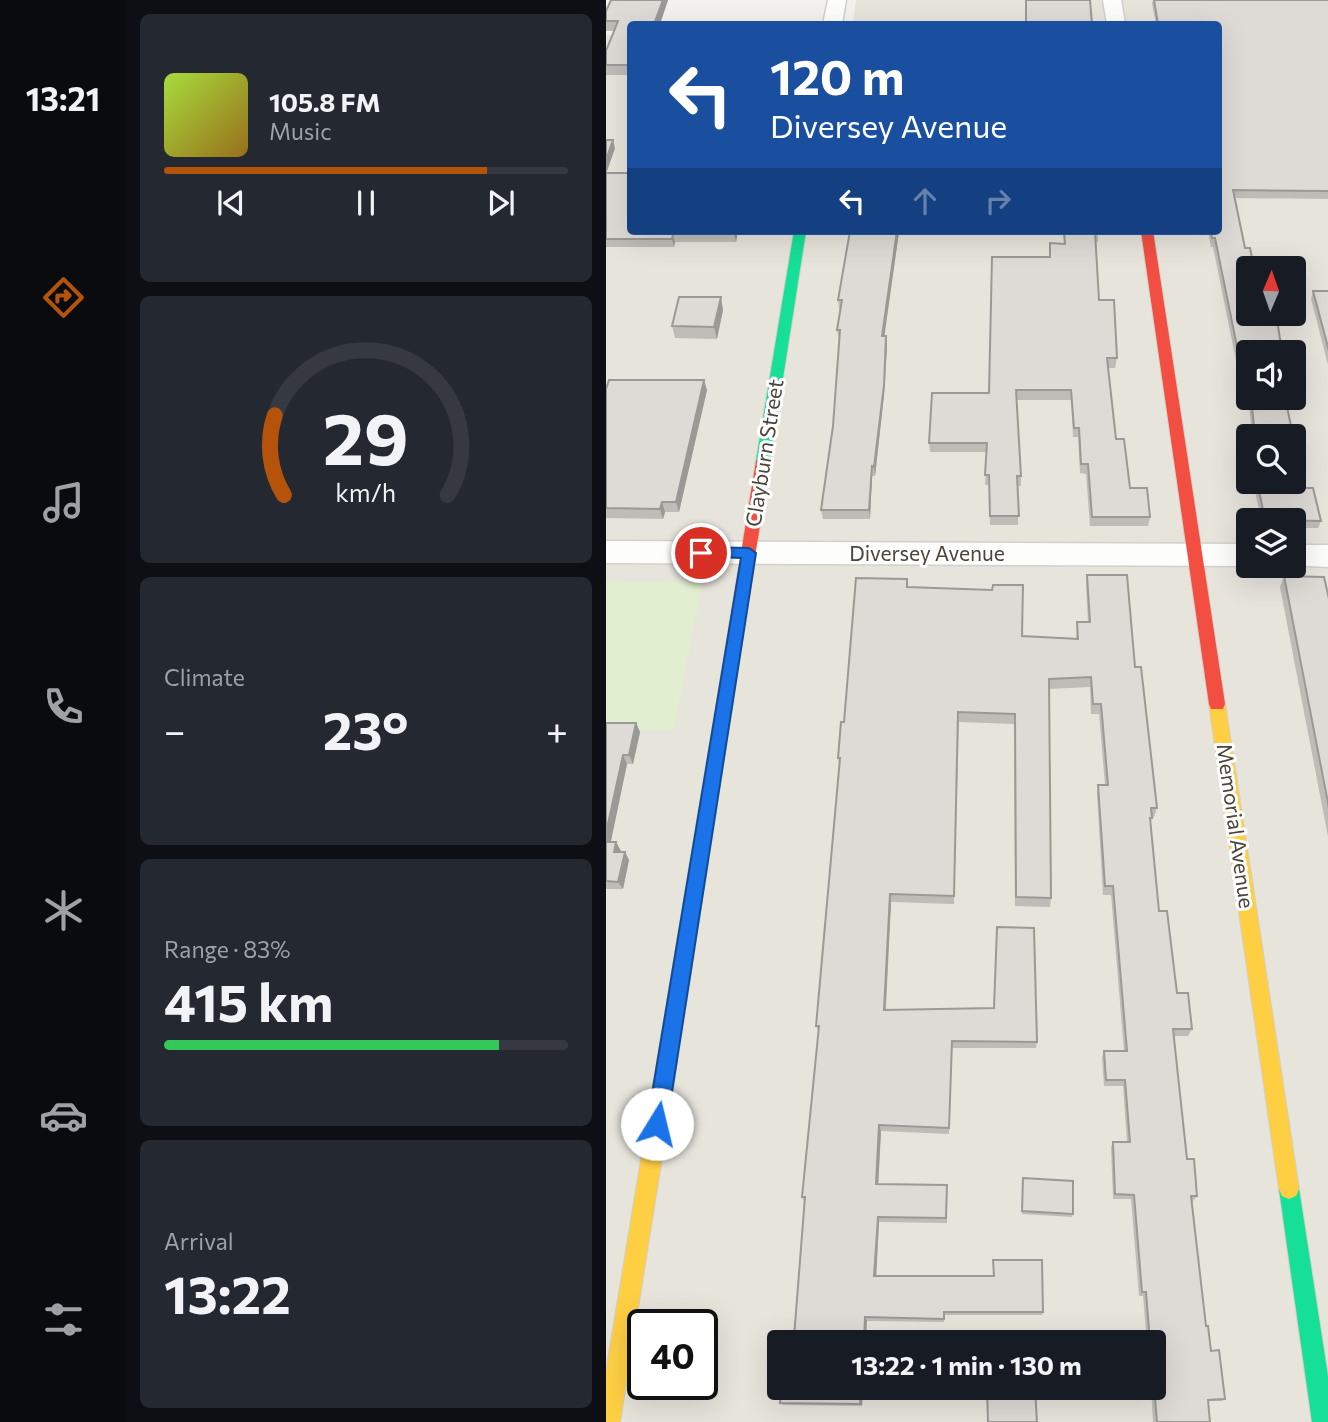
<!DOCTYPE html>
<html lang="en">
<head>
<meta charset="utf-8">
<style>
	body { margin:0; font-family:Commissioner,sans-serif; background:#242831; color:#f1f3f6; height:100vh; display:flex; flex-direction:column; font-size:26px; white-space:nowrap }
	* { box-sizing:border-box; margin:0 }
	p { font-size:23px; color:#9ea1a6 }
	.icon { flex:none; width:38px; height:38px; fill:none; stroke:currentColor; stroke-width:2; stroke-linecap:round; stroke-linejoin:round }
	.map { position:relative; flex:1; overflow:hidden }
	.panel { display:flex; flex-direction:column; gap:14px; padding:14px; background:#0d0f14; width:480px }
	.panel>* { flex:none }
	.banner { position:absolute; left:21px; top:21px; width:595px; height:214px; border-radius:7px; box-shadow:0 7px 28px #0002; background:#1a4fa0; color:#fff; overflow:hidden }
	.needle { width:46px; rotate:2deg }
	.tools { position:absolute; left:630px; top:256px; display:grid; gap:14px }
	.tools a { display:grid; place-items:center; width:70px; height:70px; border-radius:7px; background:#171b24; box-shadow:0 7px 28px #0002; font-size:35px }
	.speed { position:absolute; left:21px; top:1309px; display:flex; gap:14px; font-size:35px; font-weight:700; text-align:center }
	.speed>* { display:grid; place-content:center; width:91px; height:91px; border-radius:50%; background:#171b24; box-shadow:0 7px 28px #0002; line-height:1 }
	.speed .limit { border:4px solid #111; border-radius:10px; background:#fff; color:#111 }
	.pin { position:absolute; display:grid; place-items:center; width:60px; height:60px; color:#fff; margin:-30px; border:4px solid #fff; border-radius:50%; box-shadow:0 2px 7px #0007 }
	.me { position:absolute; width:77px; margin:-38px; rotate:9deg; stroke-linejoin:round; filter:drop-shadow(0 0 5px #0008) }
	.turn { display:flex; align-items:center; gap:24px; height:147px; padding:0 28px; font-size:32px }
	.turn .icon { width:91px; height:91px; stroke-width:2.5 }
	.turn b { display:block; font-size:49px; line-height:60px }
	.lanes { display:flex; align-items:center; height:66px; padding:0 28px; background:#0003; justify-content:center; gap:35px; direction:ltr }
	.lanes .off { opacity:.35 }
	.big { font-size:52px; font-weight:700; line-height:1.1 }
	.panel .card { flex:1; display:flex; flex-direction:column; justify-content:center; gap:10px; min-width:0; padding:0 24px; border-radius:10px; background:#242831 }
	.panel .dial { align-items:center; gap:0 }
	.dial svg { height:182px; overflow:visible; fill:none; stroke:#363941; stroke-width:7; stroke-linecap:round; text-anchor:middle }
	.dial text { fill:#f1f3f6; stroke:none }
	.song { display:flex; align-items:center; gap:21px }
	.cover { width:84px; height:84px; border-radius:10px; background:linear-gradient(135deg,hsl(80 70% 55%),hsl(40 70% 35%)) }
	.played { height:7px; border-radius:4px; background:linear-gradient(90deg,#b45309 80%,#363941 80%) }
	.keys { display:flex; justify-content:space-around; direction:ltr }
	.heat { display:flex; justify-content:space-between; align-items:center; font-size:38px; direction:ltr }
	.charge { height:10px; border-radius:5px; background:linear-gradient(90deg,#34c759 83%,#363941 0) }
	.trip { position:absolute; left:161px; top:1330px; width:399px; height:70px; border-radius:7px; background:#171b24; box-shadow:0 7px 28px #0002; font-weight:700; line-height:70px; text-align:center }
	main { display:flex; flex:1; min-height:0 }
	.dock { display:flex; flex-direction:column; width:126px; justify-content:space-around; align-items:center; background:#090b0e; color:#9ea1a6 }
	.dock .icon { width:49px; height:49px }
	.dock .current { color:#b45309 }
	.dock b { font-size:32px; color:#f1f3f6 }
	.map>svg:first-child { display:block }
	.residential { fill:#e7e4dc; fill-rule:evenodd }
	.green { fill:#e1eecf }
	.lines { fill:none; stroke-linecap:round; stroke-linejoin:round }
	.street-casing { stroke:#d2d0cb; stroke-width:3 }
	.fast-casing { stroke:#d3cfc5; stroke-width:2 }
	.slow-casing { stroke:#d3cfc5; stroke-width:2 }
	.jam-casing { stroke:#d3cfc5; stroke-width:2 }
	.street { fill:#fdfdfc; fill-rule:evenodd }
	.fast { fill:#16e098; fill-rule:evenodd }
	.slow { fill:#ffcf43; fill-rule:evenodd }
	.jam { fill:#f24e42; fill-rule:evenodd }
	.wall { fill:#bfbcb8 }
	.shaded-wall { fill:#9b9996 }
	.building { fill:#dedbd6; stroke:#9b9996; stroke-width:2 }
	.route { fill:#1a73e8; stroke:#114b97; stroke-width:2 }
	.labels { text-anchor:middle; stroke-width:6; stroke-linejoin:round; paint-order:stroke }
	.street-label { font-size:21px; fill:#4b4439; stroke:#fff }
</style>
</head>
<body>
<main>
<nav class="dock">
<b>13:21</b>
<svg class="icon current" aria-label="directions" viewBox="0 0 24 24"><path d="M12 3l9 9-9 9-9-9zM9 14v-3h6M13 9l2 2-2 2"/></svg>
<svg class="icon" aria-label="music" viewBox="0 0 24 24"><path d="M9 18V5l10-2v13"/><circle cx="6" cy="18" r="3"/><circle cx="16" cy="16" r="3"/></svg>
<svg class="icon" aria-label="phone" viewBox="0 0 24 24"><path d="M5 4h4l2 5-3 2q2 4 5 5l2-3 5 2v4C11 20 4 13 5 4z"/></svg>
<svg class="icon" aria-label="climate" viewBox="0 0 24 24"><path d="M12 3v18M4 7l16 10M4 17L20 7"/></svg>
<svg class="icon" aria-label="car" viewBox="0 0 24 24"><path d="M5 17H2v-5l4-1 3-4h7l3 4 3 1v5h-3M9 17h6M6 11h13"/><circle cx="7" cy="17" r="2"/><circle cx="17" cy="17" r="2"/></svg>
<svg class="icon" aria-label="filters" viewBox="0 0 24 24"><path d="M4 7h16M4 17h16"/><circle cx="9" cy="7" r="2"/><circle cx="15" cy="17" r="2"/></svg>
</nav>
<section class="panel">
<div class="card">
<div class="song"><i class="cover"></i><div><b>105.8 FM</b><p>Music</p></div></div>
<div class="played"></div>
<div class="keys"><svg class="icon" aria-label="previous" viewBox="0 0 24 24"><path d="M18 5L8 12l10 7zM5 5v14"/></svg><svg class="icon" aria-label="pause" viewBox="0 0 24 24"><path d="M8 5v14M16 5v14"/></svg><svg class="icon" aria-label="next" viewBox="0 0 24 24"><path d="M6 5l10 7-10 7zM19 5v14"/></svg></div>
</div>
<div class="card dial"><svg viewBox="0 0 100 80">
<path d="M14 69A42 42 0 1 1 86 69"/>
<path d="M14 69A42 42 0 0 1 10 34" stroke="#b45309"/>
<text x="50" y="56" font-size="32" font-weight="700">29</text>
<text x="50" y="72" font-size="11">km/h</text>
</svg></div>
<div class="card"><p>Climate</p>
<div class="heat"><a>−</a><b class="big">23°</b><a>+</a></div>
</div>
<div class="card"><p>Range · 83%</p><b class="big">415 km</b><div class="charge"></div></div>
<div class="card"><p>Arrival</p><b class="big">13:22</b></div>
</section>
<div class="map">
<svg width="723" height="1422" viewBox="0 0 723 1422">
	<rect width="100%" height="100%" fill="#f4f2ee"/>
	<!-- residential -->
	<path class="residential" d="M250 0H722V1422H0V35L24 36V231H612V24H247ZM642 268H688V313H642ZM642 352H688V397H642ZM642 436H688V481H642ZM642 520H688V565H642ZM37 1325H96V1384H37ZM173 1342H548V1388H173Z"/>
	<!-- green -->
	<polygon class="green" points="0,581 96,582 68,730 0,730"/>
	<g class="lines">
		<defs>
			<g id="street">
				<polygon points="222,0 240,0 236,24 217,24"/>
				<polygon points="497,0 515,0 519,24 501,24"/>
				<polygon points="0,541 642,544 642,565 645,565 642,566 0,563"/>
				<polygon points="688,545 723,545 723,567 682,565 688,565"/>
			</g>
			<g id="fast">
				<polygon points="188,231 200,231 164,461 157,466 150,461"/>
				<polygon points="114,724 120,726 122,731 70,1069 67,1076 60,1079 53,1076 50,1069 106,731 108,726"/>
				<polygon points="683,1179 690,1182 693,1189 723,1383 723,1422 706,1422 673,1189 676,1182"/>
			</g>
			<g id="slow">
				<polygon points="611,698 617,699 619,704 693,1189 690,1196 683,1199 676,1196 673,1189 603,704 605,699"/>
				<polygon points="60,1059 67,1062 70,1069 14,1422 0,1422 0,1372 50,1069 53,1062"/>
			</g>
			<g id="jam">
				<polygon points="535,231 547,231 619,704 617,709 605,709 603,704"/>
				<polygon points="157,456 164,461 122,731 120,736 108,736 106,731 150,461"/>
			</g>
		</defs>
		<!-- street casing -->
		<use href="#street" class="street-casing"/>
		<!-- fast casing -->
		<use href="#fast" class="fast-casing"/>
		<!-- slow casing -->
		<use href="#slow" class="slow-casing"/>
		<!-- jam casing -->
		<use href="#jam" class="jam-casing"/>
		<!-- street -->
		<use href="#street" class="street"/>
		<!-- fast -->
		<use href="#fast" class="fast"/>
		<!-- slow -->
		<use href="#slow" class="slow"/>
		<!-- jam -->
		<use href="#jam" class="jam"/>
	</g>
	<!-- wall -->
	<g class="wall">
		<polygon points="5,0 62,0 54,24 24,24 24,75 0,75 0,51 8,31 0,31 0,11"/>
		<polygon points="547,0 723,0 723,199 629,198 642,352 642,397 679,397 687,436 646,436 643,405 639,405 607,247 605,247 602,231 612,231 612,24 550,24 546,4"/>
		<polygon points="0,140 9,148 0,173 24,231 132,231 130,242 69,242 68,247 0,247"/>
		<polygon points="244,231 357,231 356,233 293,232 278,336 280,336 281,346 278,395 269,476 266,476 264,519 217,519 215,510 227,426 234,339 233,339 231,330 235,309 233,309 232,300"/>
		<polygon points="457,231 492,231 492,242 490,242 493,300 511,358 509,368 502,368 510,439 524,488 544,517 542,526 484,526 480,474 474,473 472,437 467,437 465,400 411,400 415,476 415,486 412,486 412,525 384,525 383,485 379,485 381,452 324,452 323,443 383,393 443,257 444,243 458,244"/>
		<polygon points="707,291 723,291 723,369 705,299"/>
		<polygon points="117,310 111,339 69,338 66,326"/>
		<polygon points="0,389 101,390 73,512 59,512 57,519 0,518"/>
		<polygon points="647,481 688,481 699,488 715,521 712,528 688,528 688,520 655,520"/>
		<polygon points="481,575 529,667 551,808 548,817 546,817 544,825 553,911 571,993 586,1029 582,1036 568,1036 581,1159 591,1196 587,1201 586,1201 600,1326 605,1351 619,1399 615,1401 602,1401 604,1422 547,1422 545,1388 548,1388 548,1342 541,1342 537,1296 533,1296 525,1199 507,1199 505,1147 507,1142 521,1142 517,1086 498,1086 496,1058 498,1051 518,1051 505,895 497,895 491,794 492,785 499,785 493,714 485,714 484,687 443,689 445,898 444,907 409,906 408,724 353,722 348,904 285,902 280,1010 431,1042 430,1048 346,1048 343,1134 275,1131 272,1184 341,1190 341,1223 273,1222 270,1276 437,1312 436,1315 338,1315 338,1322 261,1321 188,1337 198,1201 196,1197 213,1033 210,1026 234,767 232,758 238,722 302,587 416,636 470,638 471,622 482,622 480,585"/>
		<polygon points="678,576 723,599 723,842 674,587"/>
		<polygon points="0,723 30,723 34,732 27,764 21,764 4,842 10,842 15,852 19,852 23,860 17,889 0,889"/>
		<polygon points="416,1181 467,1214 466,1217 416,1214"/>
		<polygon points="257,1388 256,1406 177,1405 174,1403"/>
	</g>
	<!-- shaded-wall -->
	<g class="shaded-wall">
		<polygon points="57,0 62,0 54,24 48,24"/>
		<polygon points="7,140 9,148 0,174 0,160"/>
		<polygon points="129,231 132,231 130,242 128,234"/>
		<polygon points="291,231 293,231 293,232 277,346 276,336"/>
		<polygon points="67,234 69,242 68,247 66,239"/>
		<polygon points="115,297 117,310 111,339 108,327"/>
		<polygon points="280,336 281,346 278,395 269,476 268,467"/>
		<polygon points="98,380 101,390 73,512 70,502"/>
		<polygon points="266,466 266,476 264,519 263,510"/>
		<polygon points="56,502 59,512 57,519 54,509"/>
		<polygon points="30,723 34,732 27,764 23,755"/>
		<polygon points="17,755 21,764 3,851 0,846 0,833"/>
		<polygon points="10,842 15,851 13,860 8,852"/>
		<polygon points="19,852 23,860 17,889 12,882"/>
		<polygon points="284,894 285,902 279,1017 278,1010"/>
		<polygon points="273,1125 275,1131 272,1189 270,1184"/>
		<polygon points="272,1217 273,1222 270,1280 268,1276"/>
		<polygon points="259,1317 261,1321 260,1342 258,1342"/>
		<polygon points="255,1388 257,1388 256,1406 254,1404"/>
	</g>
	<!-- building -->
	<g class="building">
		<polygon points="5,0 57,0 48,24 24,24 24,65 0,65 0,51 12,21 0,21 0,11"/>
		<polygon points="420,0 484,0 486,24 420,24"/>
		<polygon points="548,0 723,0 723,191 627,190 639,248 644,248 648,268 642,268 642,313 670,313 676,352 642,352 642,396 641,396 609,238 606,238 605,231 612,231 612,24 552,24"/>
		<polygon points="0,140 7,140 0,160"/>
		<polygon points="0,173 24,173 24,231 129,231 128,234 67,234 66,239 0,239"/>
		<polygon points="244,231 291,231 276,336 280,336 278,385 268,467 266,466 263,510 215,510 227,426 234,330 231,330 236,300 232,300"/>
		<polygon points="458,231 492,231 493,232 489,232 493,300 508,300 511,358 501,358 510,439 518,439 524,488 541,488 544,517 486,517 482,464 475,464 473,428 468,428 465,390 410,390 415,476 411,476 413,516 384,516 383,475 379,475 381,443 323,443 326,393 383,393 386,257 444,257 444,243 459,244"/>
		<polygon points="707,291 723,291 723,351"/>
		<polygon points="73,297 115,297 108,327 66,326"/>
		<polygon points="3,380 98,380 70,502 56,502 54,509 0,508 0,389"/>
		<polygon points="645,397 679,397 687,436 649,436"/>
		<polygon points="688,439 689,446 692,446 699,488 707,488 715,521 659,520 651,481 688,481"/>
		<polygon points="481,575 521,575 529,667 535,667 551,808 545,808 546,818 544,818 553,911 561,911 571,993 582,993 586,1029 567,1029 581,1159 588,1159 591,1196 585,1196 600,1326 602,1326 605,1351 613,1350 619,1399 602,1400 604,1422 551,1422 548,1385 548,1342 544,1342 540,1292 536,1292 528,1195 509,1194 507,1142 524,1142 519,1080 500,1080 498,1051 521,1051 507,886 499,886 492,785 502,785 495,704 487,704 485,677 443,679 445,898 410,897 409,714 352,712 348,896 284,894 278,1010 388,1008 391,927 428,928 431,1042 346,1041 343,1128 273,1125 270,1184 341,1185 340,1218 272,1217 268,1276 388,1276 387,1260 436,1260 437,1312 338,1312 338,1319 259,1317 258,1342 180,1342 180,1337 188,1337 199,1197 196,1197 213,1026 210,1026 234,758 232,758 235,722 238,722 250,578 301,579 301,587 386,590 387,585 417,585 416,636 472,639 471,622 484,622"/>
		<polygon points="678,576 718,577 723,599 723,808"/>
		<polygon points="0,723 30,723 23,755 17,755 0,833"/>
		<polygon points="0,842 10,842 8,852 19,852 12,882 0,881"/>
		<polygon points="417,1178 467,1181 467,1214 416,1211"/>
		<polygon points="176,1388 255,1388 254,1404 174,1403"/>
		<polygon points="429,1388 431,1422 382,1422 381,1389"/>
	</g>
	<!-- route -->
	<polygon class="route" points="95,547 143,548 150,553 61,1124 58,1131 51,1134 44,1131 41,1124 135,558 90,556 88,553"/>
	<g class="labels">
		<!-- street labels -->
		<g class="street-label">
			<text transform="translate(159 453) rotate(-81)" y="7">Clayburn Street</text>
			<text x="321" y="561">Diversey Avenue</text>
			<text transform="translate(629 826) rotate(82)" y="7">Memorial Avenue</text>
		</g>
	</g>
</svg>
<div class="tools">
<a><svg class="needle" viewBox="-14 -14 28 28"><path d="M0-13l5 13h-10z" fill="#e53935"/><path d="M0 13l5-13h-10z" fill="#9ea1a6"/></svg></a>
<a><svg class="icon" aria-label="sound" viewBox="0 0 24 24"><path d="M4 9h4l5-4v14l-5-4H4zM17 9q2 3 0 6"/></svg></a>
<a><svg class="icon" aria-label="search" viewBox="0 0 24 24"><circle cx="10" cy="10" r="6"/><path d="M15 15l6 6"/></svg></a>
<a><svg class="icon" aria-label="layers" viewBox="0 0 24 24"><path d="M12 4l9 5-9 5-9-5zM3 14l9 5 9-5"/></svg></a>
</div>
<div class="speed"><div class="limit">40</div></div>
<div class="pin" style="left:95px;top:553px;background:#d93025"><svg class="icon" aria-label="arrive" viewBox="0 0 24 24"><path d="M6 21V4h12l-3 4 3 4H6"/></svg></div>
<svg class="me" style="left:51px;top:1124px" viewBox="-20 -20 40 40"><circle r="19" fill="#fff"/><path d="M0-13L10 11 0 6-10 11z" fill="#1a73e8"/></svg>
<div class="trip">13:22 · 1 min · 130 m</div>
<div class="banner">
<div class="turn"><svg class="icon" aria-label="left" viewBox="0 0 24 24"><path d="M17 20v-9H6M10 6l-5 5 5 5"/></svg><div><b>120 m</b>Diversey Avenue</div></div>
<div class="lanes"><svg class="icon" aria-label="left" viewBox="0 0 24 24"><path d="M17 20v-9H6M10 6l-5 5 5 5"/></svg><svg class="icon off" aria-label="ahead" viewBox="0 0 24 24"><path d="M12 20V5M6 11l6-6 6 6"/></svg><svg class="icon off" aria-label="right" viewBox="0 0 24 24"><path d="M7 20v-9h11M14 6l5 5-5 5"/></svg></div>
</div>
</div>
</main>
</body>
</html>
